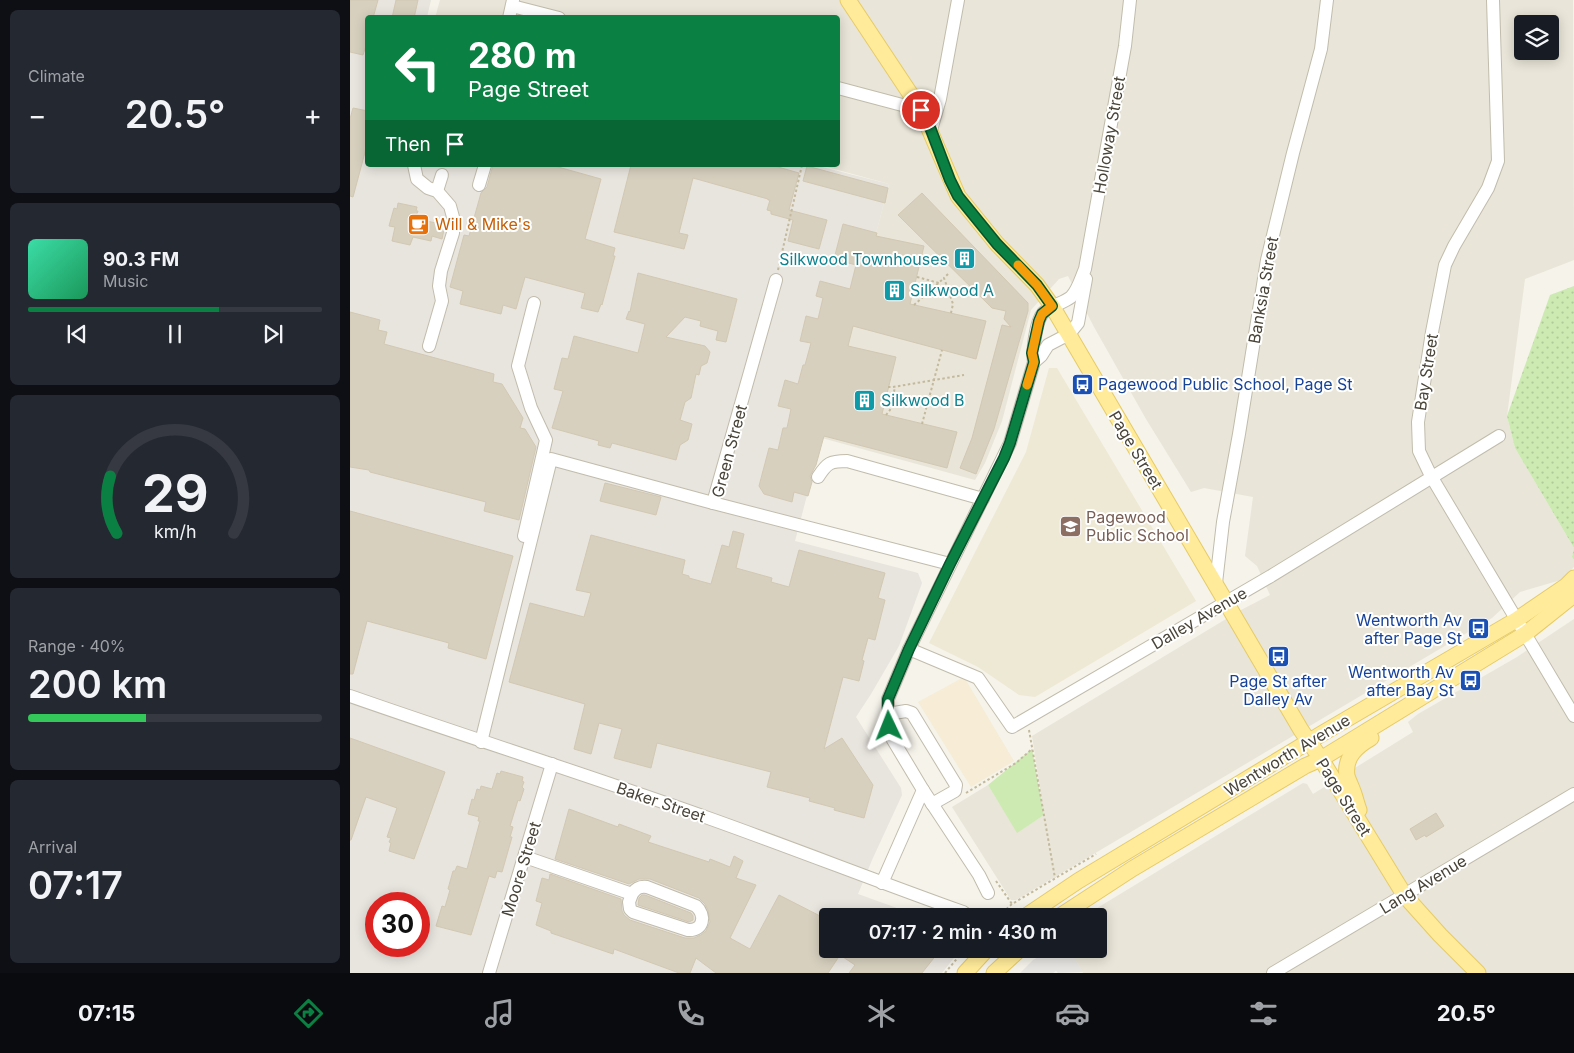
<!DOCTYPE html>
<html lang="en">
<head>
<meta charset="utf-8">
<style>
	body { margin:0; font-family:Inter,sans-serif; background:#242831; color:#f1f3f6; height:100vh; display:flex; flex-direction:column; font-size:19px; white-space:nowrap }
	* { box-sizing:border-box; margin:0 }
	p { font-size:16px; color:#9ea1a6 }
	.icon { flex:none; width:28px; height:28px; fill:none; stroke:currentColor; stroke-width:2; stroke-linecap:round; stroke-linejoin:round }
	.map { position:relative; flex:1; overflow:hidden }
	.side { display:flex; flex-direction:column; gap:10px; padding:10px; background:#0d0f14; width:350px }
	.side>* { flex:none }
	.hud { position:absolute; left:15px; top:15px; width:475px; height:152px; border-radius:5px; box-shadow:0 2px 12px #0003; background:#0b8043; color:#fff; overflow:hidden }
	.buttons { position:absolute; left:1164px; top:15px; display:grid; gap:10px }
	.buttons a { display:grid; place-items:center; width:45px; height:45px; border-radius:5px; background:#171b24; box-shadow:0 2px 12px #0003; font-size:25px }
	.speed { position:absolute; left:15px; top:892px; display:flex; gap:10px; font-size:25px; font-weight:700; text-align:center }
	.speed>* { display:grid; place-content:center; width:65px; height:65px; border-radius:50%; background:#171b24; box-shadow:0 2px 12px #0003; line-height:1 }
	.speed .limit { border:8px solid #d22; background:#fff; color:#111 }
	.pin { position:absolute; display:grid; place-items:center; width:42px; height:42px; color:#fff; margin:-21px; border:2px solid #fff; border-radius:50%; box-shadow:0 1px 5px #0007 }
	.me { position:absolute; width:55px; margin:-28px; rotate:358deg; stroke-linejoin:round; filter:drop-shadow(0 0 4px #0008) }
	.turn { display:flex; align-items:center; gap:18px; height:105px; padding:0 20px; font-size:22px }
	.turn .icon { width:65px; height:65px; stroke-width:2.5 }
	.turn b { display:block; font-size:35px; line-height:42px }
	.then { display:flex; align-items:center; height:48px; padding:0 20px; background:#0003; gap:10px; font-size:19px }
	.big { font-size:38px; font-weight:600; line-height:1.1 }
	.side .card { flex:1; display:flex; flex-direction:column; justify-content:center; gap:8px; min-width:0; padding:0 18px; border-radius:8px; background:#242831 }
	.side .dial { align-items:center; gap:0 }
	.dial svg { height:130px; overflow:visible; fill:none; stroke:#363941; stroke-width:7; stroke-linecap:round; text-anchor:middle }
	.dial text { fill:#f1f3f6; stroke:none }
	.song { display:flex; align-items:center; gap:15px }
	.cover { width:60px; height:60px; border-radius:8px; background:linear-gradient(135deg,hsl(160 70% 55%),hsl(150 70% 35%)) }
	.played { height:5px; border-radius:2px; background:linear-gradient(90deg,#0b8043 65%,#363941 65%) }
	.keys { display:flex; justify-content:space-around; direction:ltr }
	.heat { display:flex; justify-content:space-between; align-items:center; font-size:28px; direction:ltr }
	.charge { height:8px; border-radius:4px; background:linear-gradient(90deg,#34c759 40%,#363941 0) }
	.trip { position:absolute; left:469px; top:908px; width:288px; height:50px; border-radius:5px; background:#171b24; box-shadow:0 2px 12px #0003; font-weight:600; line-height:50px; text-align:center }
	.dock { display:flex; height:80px; justify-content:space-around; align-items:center; background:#090b0e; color:#9ea1a6 }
	.dock .icon { width:35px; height:35px }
	.dock .on { color:#0b8043 }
	.dock b { font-size:22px; color:#f1f3f6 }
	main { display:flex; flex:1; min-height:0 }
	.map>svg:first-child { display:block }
	.residential { fill:#e9e5d8; fill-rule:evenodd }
	.commercial { fill:#f7ecd5 }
	.industrial { fill:#e8e4de; fill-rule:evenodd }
	.education { fill:#eee9d4 }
	.grass { fill:url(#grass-dots) }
	.park { fill:#cceab2 }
	.parking { fill:#e7e5e1 }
	.building { fill:#d7d0bf; stroke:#d2c8b2 }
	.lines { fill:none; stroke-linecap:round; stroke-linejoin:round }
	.minor-casing { stroke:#c1bcac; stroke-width:14 }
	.major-casing { stroke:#e6cb67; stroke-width:17 }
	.path { stroke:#c3b99d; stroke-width:2; stroke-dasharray:2.5 2.5; stroke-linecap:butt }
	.minor { stroke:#fff; stroke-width:12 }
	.major { stroke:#ffeb99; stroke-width:15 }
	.route-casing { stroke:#07532c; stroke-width:12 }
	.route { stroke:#0b8043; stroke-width:9 }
	.slow { stroke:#f59e0b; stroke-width:9 }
	.labels { text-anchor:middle; stroke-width:4; stroke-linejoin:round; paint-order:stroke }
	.street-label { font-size:16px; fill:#494438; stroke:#fff }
	.food-label { font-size:16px; fill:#c56008; stroke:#fff; text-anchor:start }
	.culture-label { font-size:16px; fill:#0d838f; stroke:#fff; text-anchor:start }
	.transit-label { font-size:16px; fill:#164399; stroke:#fff; text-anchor:end }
	.education-label { font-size:16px; fill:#785e54; stroke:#fff; text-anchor:start }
</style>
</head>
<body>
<main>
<section class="side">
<div class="card"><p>Climate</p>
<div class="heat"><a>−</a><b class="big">20.5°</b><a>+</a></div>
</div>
<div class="card">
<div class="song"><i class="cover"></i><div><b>90.3 FM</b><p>Music</p></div></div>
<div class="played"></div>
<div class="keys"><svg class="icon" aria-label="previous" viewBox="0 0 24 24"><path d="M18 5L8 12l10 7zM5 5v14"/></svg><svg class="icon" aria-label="pause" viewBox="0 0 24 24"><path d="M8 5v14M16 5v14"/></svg><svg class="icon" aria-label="next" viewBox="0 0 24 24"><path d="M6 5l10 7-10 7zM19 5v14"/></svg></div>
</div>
<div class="card dial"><svg viewBox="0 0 100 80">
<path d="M14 69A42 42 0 1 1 86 69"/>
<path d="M14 69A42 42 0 0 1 10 34" stroke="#0b8043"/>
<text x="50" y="56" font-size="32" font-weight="700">29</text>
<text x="50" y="72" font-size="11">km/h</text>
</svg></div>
<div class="card"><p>Range · 40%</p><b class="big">200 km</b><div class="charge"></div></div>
<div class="card"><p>Arrival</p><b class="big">07:17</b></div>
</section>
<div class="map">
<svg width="1224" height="973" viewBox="0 0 1224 973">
	<defs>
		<pattern id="grass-dots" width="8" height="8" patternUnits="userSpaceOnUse" patternTransform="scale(1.25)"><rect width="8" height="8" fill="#cceab2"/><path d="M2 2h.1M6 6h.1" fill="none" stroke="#b1ca9a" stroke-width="1.8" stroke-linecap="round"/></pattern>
	</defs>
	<rect width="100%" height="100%" fill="#f5f3ea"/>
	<!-- residential -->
	<g class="residential">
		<path d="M90 0H1223L1224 260 1175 279 1157 416 1165 448 1224 548 1222 557 1224 560V567L1211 580 1170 592 1142 618 666 900H661L602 807 638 785 667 832 694 815 682 736 891 610 920 595 907 566 895 556 903 497 854 488 841 492 796 419 744 327 718 276 709 279 681 310 652 421 635 463 625 480 472 438 539 184 470 165H488V18H85ZM1172 24H1200V51H1172Z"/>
		<polygon points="1224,619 1224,973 733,973 719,949 748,949 748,916 734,916 953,783 957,784 963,794 1063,732 1058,722 1068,714 1167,657"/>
	</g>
	<!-- commercial -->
	<polygon class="commercial" points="614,677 664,761 621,787 568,702"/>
	<!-- industrial -->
	<path class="industrial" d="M0 0H81L77 17 18 18V165H464L539 184 445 541 568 573 572 583 549 646 521 694 506 717 551 788 552 795 522 860 508 894 569 916H478V949H611L592 973H0ZM26 904H69V946H26Z"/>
	<!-- education -->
	<polygon class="education" points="699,368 707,368 846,601 685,697 669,695 628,667 579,643 676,452"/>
	<!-- grass -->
	<polygon class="grass" points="1224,286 1224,560 1222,557 1224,548 1165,448 1157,416 1200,295"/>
	<!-- park -->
	<polygon class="park" points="682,749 694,815 667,833 638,785"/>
	<!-- parking -->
	<polygon class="parking" points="703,949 719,949 733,972 708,973 706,971 703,973 670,973 683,960"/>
	<!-- building -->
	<g class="building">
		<polygon points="0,0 28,0 23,18 18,18 18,39 13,55 0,52"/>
		<polygon points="46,0 68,0 64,18 42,18"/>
		<polygon points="3,108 18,111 18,141 3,197 0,196 0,119"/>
		<polygon points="143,165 201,165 251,179 235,239 265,248 263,256 265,256 252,305 251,304 248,312 231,308 235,293 175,277 166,309 153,305 151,314 110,304 113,291 100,287 114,235 119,236 131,193 137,187"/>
		<polygon points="281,165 421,165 449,173 439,210 477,220 469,249 438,241 443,220 421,214 421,211 417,210 420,200 418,200 418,199 343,178 329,233 338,235 334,249 264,232"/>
		<polygon points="457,166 538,188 535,203 453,181"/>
		<polygon points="572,193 678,303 678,311 644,429 626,474 610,468 622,438 652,325 661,327 654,319 656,311 642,308 548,215"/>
		<polygon points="48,203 67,207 66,211 68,211 66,216 72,218 72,220 95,225 92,239 82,236 81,241 63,237 60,245 42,241 45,227 39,226 44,208 47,209"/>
		<polygon points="493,224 527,233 526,236 574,246 560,304 636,321 626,359 503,326 498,346 546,357 532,414 607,432 597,468 474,436 466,465 460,476 462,482 458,496 444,492 442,502 414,494 409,486 419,448 428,450 433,428 437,428 441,409 428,406 435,380 448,384 453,365 455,365 461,343 450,341 456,316 468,319 473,298 466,296 470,281 500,289 506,265 484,259"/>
		<polygon points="288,273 387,299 376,342 366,340 368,331 350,326 351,321 335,317 316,337 355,346 360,352 357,363 351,366 349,375 346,374 341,398 335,402 330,420 342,424 338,440 330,445 326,460 262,443 260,448 248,445 249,441 202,428 213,391 204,389 212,358 218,359 224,336 288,353 295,324 276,319 279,311 280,312"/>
		<polygon points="0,312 30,320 28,330 37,332 34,344 144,374 143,382 152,384 173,418 170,428 175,429 186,447 169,520 134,511 136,502 20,472 19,470 0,467"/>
		<polygon points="255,483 311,497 306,515 250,501"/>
		<polygon points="0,511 163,556 136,659 98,648 99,643 17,621 3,674 0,674"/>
		<polygon points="383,531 394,534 386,568 422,578 421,582 439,587 449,550 535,573 528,598 535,600 525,640 518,638 512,660 514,661 509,681 493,677 474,749 492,738 523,785 514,818 484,810 485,808 459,801 460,798 417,787 421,772 307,743 301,768 264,758 272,729 249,723 241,754 224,749 235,704 159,682 180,603 234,617 241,593 226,590 241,535 335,560 332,574 339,576 339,578 361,584 372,545 379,547"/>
		<polygon points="0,738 95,772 64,859 39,851 41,843 39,842 41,838 37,837 47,808 16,797 1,840 0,840"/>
		<polygon points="151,771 173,777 172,781 174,782 172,787 174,789 170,801 168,800 160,826 163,827 160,837 162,837 152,872 147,871 145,878 139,876 121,935 86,926 92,906 95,907 100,890 98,889 103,871 105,871 107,866 117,869 130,821 128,821 129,817 118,814 122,799 124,800 127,789 130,790 131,786 142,789 147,773 150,774"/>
		<polygon points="219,809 268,827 269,824 301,836 298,842 359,862 360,859 380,867 384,856 393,861 386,878 406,885 380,938 400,949 429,895 474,918 478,922 478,949 580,949 587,954 572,973 499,973 505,965 490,955 478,973 366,973 346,958 340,973 329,973 264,949 263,954 201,933 201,931 186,925 192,903 186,901 192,878 199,880 200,874 271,899 272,911 274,915 280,920 335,938 344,938 351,935 356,931 360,922 358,910 355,904 349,898 300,879 289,879 279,884 205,859"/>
		<polygon points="1086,813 1094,826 1076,837 1075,835 1066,840 1060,829"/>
		<polygon points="292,895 295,895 341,913 343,916 343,920 339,922 288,905 289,898"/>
	</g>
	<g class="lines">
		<defs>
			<g id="minor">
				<polyline points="1143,0 1148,161 1138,188 1104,246 1095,265 1082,332 1068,422 1069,451 1081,476 1224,716"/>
				<polyline points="162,6 209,18"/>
				<polyline points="159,18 163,0"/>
				<polyline points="488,88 571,110"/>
				<polyline points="581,130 590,99 608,0"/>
				<polyline points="64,165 67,179 78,188 87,191 100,206 103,217 103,233 91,271 89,286 92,301 79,346"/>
				<polyline points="129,185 135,165"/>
				<polyline points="87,191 92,175"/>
				<polyline points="426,280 363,503 600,564"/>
				<polyline points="684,362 691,356 698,345 719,334 728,323 736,279"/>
				<path d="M468 477C477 463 480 461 497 461L633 499"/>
				<polyline points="174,536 196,440 181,408 168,366 184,303"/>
				<polyline points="866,583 873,522 889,434 917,260 943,153 971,49 977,0"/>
				<polyline points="559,649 628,678 662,727 921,576 1149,436"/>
				<path d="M0 696C120 738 241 776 361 819 445 849 529 882 613 912L619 916"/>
				<polyline points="538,714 556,711 562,713 606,785 605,791 582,804"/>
				<polyline points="131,742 201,459 363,503"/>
				<path d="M175 857 282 894C286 888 290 886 297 887L346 906C356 915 354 931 338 930L283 912 280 909 279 902 282 894"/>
				<polyline points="532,883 573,790"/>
				<path d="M638 893 629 875 573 790 543 740 538 714V699L559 649 660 443 684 362C682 351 686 321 693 313 701 305 712 304 721 297 728 290 731 278 735 269L775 46 780 0"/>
				<polyline points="139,973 202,764"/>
				<polyline points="923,973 1224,794"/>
			</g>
			<g id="major">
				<polyline points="498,0 571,110 608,196 647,244 687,285 702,306 951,730 971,759 1055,896 1090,935 1128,973"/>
				<path d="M1009 810C1007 805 1006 800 1004 794 1002 788 999 782 997 776 994 757 1007 746 1021 738"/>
				<polyline points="676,916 728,881 973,733 1166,620 1216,586 1224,578"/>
				<polyline points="710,916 782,869 955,766 971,759 1175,634 1224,595"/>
				<polyline points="615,973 637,949"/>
				<polyline points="644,973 670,949"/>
			</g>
		</defs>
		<!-- minor casing -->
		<use href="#minor" class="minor-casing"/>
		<!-- major casing -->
		<use href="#major" class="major-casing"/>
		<!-- path -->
		<g class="path">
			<polyline points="428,270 452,165"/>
			<polyline points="598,274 594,278 603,304 601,313"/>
			<polyline points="567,277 589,283"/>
			<polyline points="564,305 594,278"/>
			<polyline points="538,387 543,387 614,375"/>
			<polyline points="536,415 540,410 545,387"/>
			<polyline points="572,424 592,350"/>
			<polyline points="679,730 705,878"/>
			<polyline points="616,793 666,763 682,749"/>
			<polyline points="646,881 662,904"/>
			<polyline points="649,916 662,904 746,854"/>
			<polyline points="595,973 615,949"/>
		</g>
		<!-- minor -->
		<use href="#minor" class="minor"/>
		<!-- major -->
		<use href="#major" class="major"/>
	</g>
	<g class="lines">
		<defs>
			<polyline id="route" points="539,726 538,714 538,699 559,649 600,564 654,458 660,443 684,362 682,353 689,321 692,314 702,306 687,285 647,244 608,196 600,180 581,130 571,110"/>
		</defs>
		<!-- route casing -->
		<use href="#route" class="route-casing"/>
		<!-- route -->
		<use href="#route" class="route"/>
		<!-- slow -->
		<polyline class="slow" points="668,265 687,285 702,306 692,314 689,321 682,353 684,362 677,385"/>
	</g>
	<!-- icons -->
	<defs>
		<symbol id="cafe-square" viewBox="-11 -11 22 22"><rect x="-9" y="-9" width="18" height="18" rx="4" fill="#e8710a" stroke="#fff"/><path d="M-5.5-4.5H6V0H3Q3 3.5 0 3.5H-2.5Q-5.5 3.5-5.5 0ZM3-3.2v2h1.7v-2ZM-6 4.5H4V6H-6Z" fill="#fff"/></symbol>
		<symbol id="building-square" viewBox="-11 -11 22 22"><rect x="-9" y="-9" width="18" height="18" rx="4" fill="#0f9aa8" stroke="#fff"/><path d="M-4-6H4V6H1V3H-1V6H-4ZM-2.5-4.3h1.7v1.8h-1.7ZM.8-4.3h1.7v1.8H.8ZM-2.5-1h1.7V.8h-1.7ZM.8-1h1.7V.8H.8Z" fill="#fff"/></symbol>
		<symbol id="bus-square" viewBox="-11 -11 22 22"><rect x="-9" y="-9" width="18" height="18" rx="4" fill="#1a4fb4" stroke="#fff"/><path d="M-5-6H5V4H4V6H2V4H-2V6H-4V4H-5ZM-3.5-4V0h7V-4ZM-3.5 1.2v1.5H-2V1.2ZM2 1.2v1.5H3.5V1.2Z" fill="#fff"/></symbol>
		<symbol id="school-square" viewBox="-11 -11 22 22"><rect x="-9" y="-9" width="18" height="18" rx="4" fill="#8d6e63" stroke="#fff"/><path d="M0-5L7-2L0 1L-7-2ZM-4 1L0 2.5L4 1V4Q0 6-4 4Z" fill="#fff"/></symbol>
	</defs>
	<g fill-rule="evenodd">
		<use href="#cafe-square" x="56" y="212" width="25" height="25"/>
		<use href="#building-square" x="602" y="246" width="25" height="25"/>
		<use href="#building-square" x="532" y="278" width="25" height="25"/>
		<use href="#bus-square" x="720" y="372" width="25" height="25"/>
		<use href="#building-square" x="502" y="388" width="25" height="25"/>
		<use href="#school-square" x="708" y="514" width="25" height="25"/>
		<use href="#bus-square" x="1116" y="616" width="25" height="25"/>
		<use href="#bus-square" x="916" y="644" width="25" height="25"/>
		<use href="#bus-square" x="1108" y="668" width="25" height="25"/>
	</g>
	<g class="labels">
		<!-- street labels -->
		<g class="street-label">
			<text transform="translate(759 135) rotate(-80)" y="6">Holloway Street</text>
			<text transform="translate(913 290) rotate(-80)" y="6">Banksia Street</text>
			<text transform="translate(1076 372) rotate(-81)" y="6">Bay Street</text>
			<text transform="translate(786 450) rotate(59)" y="6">Page Street</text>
			<text transform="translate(379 451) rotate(-75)" y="6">Green Street</text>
			<text transform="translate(849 618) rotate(-30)" y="6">Dalley Avenue</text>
			<text transform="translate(937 755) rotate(-31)" y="6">Wentworth Avenue</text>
			<text transform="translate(994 797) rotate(58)" y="6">Page Street</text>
			<text transform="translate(311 802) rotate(19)" y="6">Baker Street</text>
			<text transform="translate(171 869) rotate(-73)" y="6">Moore Street</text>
			<text transform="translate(1073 884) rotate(-31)" y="6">Lang Avenue</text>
		</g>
		<!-- food labels -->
		<g class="food-label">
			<text x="85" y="230">Will &amp; Mike's</text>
		</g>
		<!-- culture labels -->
		<g class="culture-label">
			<text x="598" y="265" text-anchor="end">Silkwood Townhouses</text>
			<text x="560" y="296">Silkwood A</text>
			<text x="531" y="406">Silkwood B</text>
		</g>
		<!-- transit labels -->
		<g class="transit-label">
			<text x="748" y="390" text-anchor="start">Pagewood Public School, Page St</text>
			<text x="1112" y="626">Wentworth Av<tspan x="1112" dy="18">after Page St</tspan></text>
			<text x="1104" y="678">Wentworth Av<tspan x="1104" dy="18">after Bay St</tspan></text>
			<text x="928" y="687" text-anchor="middle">Page St after<tspan x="928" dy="18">Dalley Av</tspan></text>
		</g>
		<!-- education labels -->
		<g class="education-label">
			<text x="736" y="523">Pagewood<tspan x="736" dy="18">Public School</tspan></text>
		</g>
	</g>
</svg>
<div class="buttons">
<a><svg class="icon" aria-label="layers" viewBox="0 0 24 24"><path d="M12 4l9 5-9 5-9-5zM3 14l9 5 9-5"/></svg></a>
</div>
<div class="speed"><div class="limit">30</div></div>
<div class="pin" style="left:571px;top:110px;background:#d93025"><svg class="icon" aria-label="arrive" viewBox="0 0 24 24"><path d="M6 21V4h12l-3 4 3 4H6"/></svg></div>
<svg class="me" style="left:539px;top:726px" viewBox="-20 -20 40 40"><path d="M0-17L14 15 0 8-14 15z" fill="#0b8043" stroke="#fff" stroke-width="4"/></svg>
<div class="trip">07:17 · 2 min · 430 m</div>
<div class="hud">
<div class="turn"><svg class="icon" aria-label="left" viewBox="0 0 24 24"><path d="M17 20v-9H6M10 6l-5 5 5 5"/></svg><div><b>280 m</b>Page Street</div></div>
<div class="then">Then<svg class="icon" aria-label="arrive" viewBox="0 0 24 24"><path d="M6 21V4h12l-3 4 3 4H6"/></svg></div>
</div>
</div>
</main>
<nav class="dock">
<b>07:15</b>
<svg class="icon on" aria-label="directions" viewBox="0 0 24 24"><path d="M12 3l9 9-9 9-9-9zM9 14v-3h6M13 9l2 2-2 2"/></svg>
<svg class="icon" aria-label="music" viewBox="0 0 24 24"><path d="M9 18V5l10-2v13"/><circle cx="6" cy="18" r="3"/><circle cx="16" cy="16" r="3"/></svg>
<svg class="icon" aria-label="phone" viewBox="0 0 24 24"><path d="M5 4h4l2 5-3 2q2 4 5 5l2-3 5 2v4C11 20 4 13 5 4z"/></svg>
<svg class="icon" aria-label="climate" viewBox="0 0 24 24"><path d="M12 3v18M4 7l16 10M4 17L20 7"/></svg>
<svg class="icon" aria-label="car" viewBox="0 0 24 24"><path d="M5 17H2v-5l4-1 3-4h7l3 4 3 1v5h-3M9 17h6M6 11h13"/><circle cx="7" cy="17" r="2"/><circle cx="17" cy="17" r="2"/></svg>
<svg class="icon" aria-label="filters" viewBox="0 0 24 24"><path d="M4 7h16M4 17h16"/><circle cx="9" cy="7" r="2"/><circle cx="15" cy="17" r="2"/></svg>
<b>20.5°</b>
</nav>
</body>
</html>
